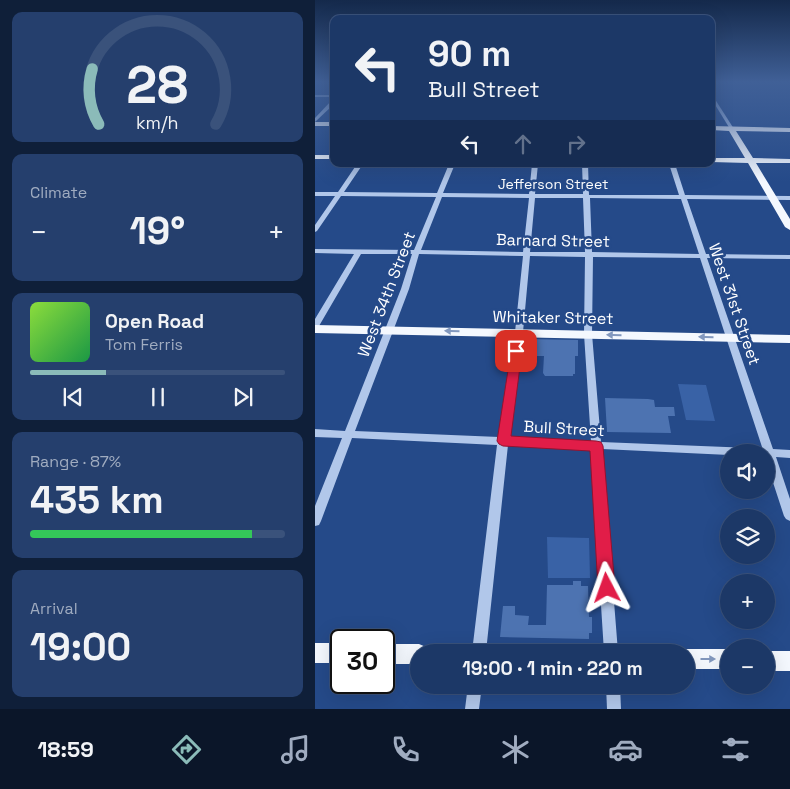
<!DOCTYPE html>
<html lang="en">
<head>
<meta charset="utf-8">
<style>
	body { margin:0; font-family:"Space Grotesk",sans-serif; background:#253f6d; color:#f1f3f6; height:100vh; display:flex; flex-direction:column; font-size:19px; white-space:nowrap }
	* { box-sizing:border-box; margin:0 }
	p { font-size:16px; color:#a0acc0 }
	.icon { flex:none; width:28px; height:28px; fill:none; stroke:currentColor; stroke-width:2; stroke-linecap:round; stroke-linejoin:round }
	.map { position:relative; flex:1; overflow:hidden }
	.panel { display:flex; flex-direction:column; gap:12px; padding:12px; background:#0f1f39; width:315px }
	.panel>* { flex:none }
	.guide { position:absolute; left:15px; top:15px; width:385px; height:152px; border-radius:10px; box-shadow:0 5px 20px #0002,0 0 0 1px #3a527b; background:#1c3867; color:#f1f3f6; overflow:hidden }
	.controls { position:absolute; left:405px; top:444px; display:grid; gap:10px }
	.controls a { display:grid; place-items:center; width:55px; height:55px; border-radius:50%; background:#1c3867; box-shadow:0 5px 20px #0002,0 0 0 1px #3a527b; font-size:25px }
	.speed { position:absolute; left:15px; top:629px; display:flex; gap:10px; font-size:25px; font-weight:700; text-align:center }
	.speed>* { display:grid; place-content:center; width:65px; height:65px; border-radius:50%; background:#1c3867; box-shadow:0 5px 20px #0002,0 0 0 1px #3a527b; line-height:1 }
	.speed .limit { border:2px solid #111; border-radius:8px; background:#fff; color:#111 }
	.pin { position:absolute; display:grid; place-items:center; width:42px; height:42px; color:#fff; margin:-21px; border-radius:10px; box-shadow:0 2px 8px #0006 }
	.me { position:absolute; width:55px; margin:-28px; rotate:356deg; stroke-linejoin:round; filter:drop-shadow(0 0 4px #0008) }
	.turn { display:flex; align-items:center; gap:18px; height:105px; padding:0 15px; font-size:22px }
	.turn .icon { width:65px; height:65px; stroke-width:2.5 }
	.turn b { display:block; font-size:35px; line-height:42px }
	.lanes { display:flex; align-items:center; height:48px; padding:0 15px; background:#0003; justify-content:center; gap:25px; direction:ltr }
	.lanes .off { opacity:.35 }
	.big { font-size:38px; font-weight:700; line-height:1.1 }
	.panel .widget { flex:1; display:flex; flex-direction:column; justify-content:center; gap:8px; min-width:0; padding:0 18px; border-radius:10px; background:#253f6d }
	.panel .dial { align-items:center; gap:0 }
	.dial svg { height:130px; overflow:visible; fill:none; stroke:#3a527b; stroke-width:7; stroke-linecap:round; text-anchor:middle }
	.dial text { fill:#f1f3f6; stroke:none }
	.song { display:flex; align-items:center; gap:15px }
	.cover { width:60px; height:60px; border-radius:8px; background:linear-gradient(135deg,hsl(90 70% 55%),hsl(140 70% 35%)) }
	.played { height:5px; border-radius:2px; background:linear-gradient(90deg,#8bbbb9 30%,#3a527b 30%) }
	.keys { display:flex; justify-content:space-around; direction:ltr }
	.heat { display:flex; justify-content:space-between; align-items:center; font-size:28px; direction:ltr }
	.charge { height:8px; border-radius:4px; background:linear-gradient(90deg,#34c759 87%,#3a527b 0) }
	.trip { position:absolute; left:95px; top:644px; width:285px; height:50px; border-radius:25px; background:#1c3867; box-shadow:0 5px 20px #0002,0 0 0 1px #3a527b; font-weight:700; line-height:50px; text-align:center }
	.menu { display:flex; height:80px; justify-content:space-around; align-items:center; background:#0b1629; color:#a0acc0 }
	.menu .icon { width:35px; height:35px }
	.menu .current { color:#8bbbb9 }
	.menu b { font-size:22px; color:#f1f3f6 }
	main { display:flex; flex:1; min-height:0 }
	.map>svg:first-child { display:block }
	.green { fill:#3962a6 }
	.building { fill:#4d73b1 }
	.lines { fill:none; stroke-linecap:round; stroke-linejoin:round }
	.minor { fill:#b1c7ea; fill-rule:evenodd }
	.major { fill:#f4f8fe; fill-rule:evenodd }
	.oneway { fill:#8298be }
	.route { fill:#e11d48; stroke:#92132f }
	.labels { text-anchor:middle; stroke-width:5; stroke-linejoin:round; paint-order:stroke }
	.far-street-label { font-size:14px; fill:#fff; stroke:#254a89 }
	.street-label { font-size:16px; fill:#fff; stroke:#254a89 }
</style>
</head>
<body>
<main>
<section class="panel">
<div class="widget dial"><svg viewBox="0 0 100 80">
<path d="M14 69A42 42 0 1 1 86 69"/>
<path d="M14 69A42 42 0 0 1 10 35" stroke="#8bbbb9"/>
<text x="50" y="56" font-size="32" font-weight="700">28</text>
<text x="50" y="72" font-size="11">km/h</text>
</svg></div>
<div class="widget"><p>Climate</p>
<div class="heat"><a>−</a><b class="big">19°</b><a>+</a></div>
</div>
<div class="widget">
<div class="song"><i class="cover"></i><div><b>Open Road</b><p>Tom Ferris</p></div></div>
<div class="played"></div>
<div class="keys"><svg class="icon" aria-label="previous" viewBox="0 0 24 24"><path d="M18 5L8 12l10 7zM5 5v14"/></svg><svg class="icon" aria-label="pause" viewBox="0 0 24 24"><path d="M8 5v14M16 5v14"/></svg><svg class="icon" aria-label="next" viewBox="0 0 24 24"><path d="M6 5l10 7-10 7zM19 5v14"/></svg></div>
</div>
<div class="widget"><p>Range · 87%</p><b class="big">435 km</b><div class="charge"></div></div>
<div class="widget"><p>Arrival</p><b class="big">19:00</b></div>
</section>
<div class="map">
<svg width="475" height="709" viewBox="0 0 475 709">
	<rect width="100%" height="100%" fill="#254a89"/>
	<!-- green -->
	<g class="green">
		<polygon points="363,384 391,385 400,421 371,420"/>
		<polygon points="232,537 274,538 275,578 233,578"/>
	</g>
	<!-- building -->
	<g class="building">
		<polygon points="214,339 263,340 263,356 260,356 260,374 258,374 258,376 230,376 228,373 229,356 213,356"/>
		<polygon points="290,398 333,399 339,400 340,407 359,407 360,416 353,416 356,433 292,432"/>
		<polygon points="258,581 266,581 266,586 273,586 274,617 277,617 277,633 274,633 274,639 185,637 188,606 200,606 200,615 214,616 213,625 231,625 232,585 258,585"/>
	</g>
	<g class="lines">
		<!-- minor -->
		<g class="minor">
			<polygon points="396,93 419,129 419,130 415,129 396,98"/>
			<rect x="0" y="95" width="19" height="2"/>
			<polygon points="17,100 19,100 19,104 0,122 0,118"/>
			<path d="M42 164H48L29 192 122 193 134 164H140L128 193 214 194 217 164H223L220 194H268L267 164H273L274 195H364L354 164H360L370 195 475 196V200L372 199 391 254 475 255V259L392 258 458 449 475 450V458L461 457 475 499V521L471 519 469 516 451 461V452H446L448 450 385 258 278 257 277 334 286 442 436 448 440 449 441 452H414V455L287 449 303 652H289L276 449 193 445 171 652H157L182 445 37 438 6 521 4 525 0 526V506L27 438 0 437V429L30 431 86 289 97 254H46L4 326 0 329V319L39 254 0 253V249L99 250 121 197 26 196 2 231 0 232V225L20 196H0V192H23ZM127 197 214 198 208 252 106 250ZM220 198H268L270 252H215ZM275 198 366 199 384 254 277 252ZM104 254 208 256 200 332 184 437 40 431 94 289ZM215 256 270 257 269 334 276 441 194 438 208 332Z"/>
			<polygon points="153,685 167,685 164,709 150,709"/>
			<polygon points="291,685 305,685 306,709 292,709"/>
		</g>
		<!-- major -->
		<g class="major">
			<rect x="0" y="122" width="19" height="4"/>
			<polygon points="396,126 475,128 475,132 421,131 438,158 475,159 475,163 441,163 475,219 475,230 470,227 433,163 396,162 396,158 430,158 414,131 396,130"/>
			<rect x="0" y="155" width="19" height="4"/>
			<polygon points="0,325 475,335 475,343 0,333"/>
			<rect x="0" y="643" width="26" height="20"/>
			<polygon points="69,644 104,644 111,647 113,652 104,652 104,664 69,664"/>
			<polygon points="371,649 414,649 414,669 371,669 371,652 364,652"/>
			<rect x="451" y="651" width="24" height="20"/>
		</g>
	</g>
	<!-- one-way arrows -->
	<defs><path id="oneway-solid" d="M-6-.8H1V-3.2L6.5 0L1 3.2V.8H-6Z" transform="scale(1.25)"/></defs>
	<g class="oneway">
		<use href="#oneway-solid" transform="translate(137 331) rotate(-179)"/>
		<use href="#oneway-solid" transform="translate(299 335) rotate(-178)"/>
		<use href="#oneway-solid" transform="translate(391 337) rotate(-179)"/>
		<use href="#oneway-solid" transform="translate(393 659)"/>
	</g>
	<!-- sky -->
	<linearGradient id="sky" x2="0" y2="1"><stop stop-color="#14294b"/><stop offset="0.45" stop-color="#406097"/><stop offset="1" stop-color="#406097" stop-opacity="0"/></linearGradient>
	<rect width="475" height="182" fill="url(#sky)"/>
	<!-- route -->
	<polygon class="route" points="201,347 207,351 196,436 281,441 286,442 288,446 300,588 298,593 292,595 286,593 283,588 275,451 188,446 184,444 182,441 196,351"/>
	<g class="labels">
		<!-- far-street labels -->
		<g class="far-street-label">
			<text x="238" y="189">Jefferson Street</text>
		</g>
		<!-- street labels -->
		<g class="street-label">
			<text transform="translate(238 240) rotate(1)" y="6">Barnard Street</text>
			<text transform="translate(71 294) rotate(-69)" y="6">West 34th Street</text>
			<text transform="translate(420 304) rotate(71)" y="6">West 31st Street</text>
			<text transform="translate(238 317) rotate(1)" y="6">Whitaker Street</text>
			<text transform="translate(249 428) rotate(3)" y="6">Bull Street</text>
		</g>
	</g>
</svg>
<div class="controls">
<a><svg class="icon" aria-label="sound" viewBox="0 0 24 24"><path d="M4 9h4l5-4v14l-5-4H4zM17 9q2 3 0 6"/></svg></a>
<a><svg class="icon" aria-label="layers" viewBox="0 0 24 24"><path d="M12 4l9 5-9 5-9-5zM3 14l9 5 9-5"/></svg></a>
<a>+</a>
<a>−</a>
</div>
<div class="speed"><div class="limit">30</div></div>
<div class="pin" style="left:201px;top:351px;background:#d93025"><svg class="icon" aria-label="arrive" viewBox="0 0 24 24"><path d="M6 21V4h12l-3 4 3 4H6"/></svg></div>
<svg class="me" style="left:292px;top:588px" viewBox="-20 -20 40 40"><path d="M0-17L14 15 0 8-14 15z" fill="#e11d48" stroke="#fff" stroke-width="4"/></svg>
<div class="trip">19:00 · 1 min · 220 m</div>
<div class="guide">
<div class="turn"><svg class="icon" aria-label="left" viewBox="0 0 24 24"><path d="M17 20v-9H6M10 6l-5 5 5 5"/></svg><div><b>90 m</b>Bull Street</div></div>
<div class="lanes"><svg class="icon" aria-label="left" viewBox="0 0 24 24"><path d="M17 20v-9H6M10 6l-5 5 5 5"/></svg><svg class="icon off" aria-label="ahead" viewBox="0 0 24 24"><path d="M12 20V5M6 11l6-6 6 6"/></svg><svg class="icon off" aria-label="right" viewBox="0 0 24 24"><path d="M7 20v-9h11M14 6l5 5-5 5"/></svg></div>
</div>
</div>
</main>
<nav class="menu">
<b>18:59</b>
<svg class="icon current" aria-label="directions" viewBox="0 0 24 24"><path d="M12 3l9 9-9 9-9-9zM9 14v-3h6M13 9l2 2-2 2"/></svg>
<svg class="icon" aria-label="music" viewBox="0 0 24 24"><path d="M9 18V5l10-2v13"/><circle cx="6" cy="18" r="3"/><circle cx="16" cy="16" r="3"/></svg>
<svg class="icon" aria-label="phone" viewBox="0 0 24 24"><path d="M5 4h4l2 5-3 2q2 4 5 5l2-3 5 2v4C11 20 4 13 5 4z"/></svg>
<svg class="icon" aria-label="climate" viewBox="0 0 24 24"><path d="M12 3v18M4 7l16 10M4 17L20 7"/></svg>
<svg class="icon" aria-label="car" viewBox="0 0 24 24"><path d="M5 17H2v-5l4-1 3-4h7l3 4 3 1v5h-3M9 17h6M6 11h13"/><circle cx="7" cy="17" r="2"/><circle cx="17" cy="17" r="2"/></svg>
<svg class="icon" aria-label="filters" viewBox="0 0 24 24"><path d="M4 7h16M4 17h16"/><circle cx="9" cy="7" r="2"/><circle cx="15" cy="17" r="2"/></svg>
</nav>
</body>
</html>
